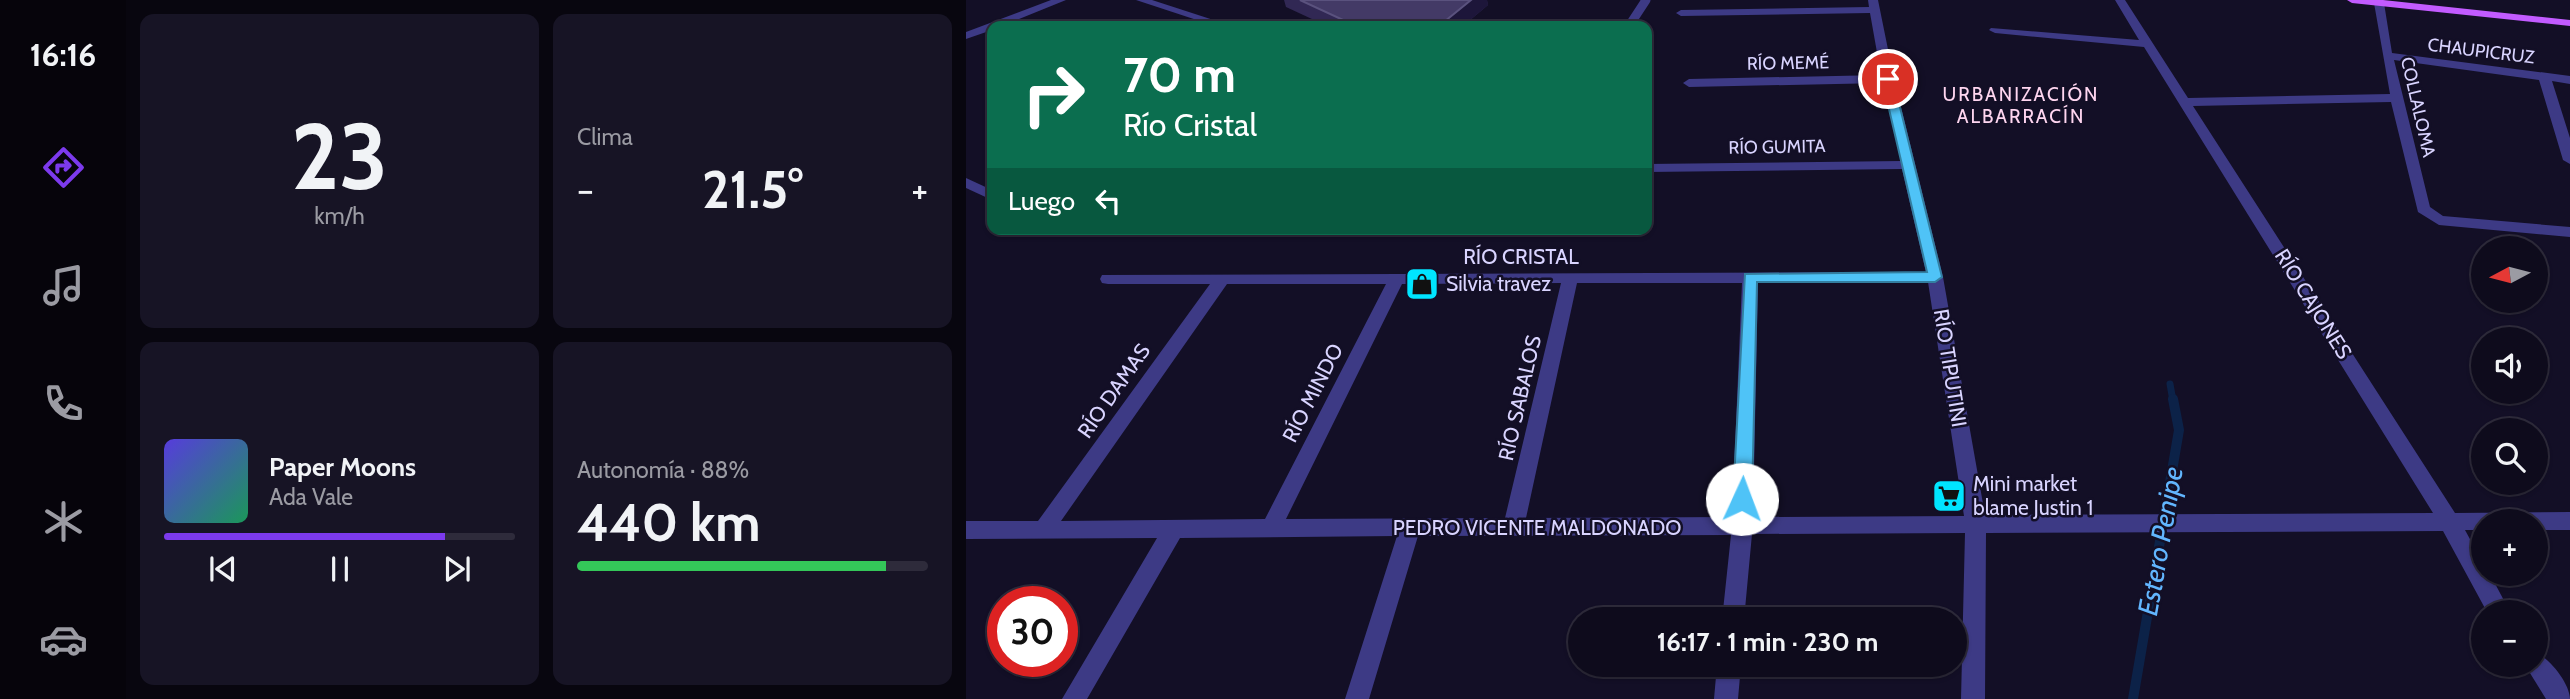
<!DOCTYPE html>
<html lang="es">
<head>
<meta charset="utf-8">
<style>
	body { margin:0; font-family:Cabin,sans-serif; background:#171425; color:#f1f3f6; height:100vh; display:flex; flex-direction:column; font-size:26px; white-space:nowrap }
	* { box-sizing:border-box; margin:0 }
	p { font-size:23px; color:#9b9ba3 }
	.icon { flex:none; width:38px; height:38px; fill:none; stroke:currentColor; stroke-width:2; stroke-linecap:round; stroke-linejoin:round }
	.map { position:relative; flex:1; overflow:hidden }
	.drawer { display:flex; flex-direction:column; gap:14px; padding:14px; background:#08060f; width:840px }
	.drawer>* { flex:none }
	.banner { position:absolute; left:21px; top:21px; width:665px; height:214px; border-radius:14px; box-shadow:0 2px 5px #0004,0 0 0 2px #2e2b3b; background:#0b6e4f; color:#fff; overflow:hidden }
	.needle { width:46px; rotate:263deg }
	.controls { position:absolute; left:1505px; top:236px; display:grid; gap:14px }
	.controls a { display:grid; place-items:center; width:77px; height:77px; border-radius:50%; background:#0e0b1c; box-shadow:0 2px 5px #0004,0 0 0 2px #2e2b3b; font-size:35px }
	.speed { position:absolute; left:21px; top:586px; display:flex; gap:14px; font-size:35px; font-weight:700; text-align:center }
	.speed>* { display:grid; place-content:center; width:91px; height:91px; border-radius:50%; background:#0e0b1c; box-shadow:0 2px 5px #0004,0 0 0 2px #2e2b3b; line-height:1 }
	.speed .limit { border:10px solid #d22; background:#fff; color:#111 }
	.pin { position:absolute; display:grid; place-items:center; width:60px; height:60px; color:#fff; margin:-30px; border:4px solid #fff; border-radius:50%; box-shadow:0 2px 7px #0007 }
	.me { position:absolute; width:77px; margin:-38px; rotate:2deg; stroke-linejoin:round; filter:drop-shadow(0 0 5px #0008) }
	.turn { display:flex; align-items:center; gap:24px; height:147px; padding:0 21px; font-size:32px }
	.turn .icon { width:91px; height:91px; stroke-width:2.5 }
	.turn b { display:block; font-size:49px; line-height:60px }
	.then { display:flex; align-items:center; height:66px; padding:0 21px; background:#0003; gap:14px; font-size:26px }
	.big { font-size:52px; font-weight:700; line-height:1.1 }
	.drawer .card { flex:1; display:flex; flex-direction:column; justify-content:center; gap:10px; min-width:0; padding:0 24px; border-radius:14px; background:#171425 }
	.drawer .dial { align-items:center; gap:0 }
	.dial b { font-size:91px; line-height:1 }
	.song { display:flex; align-items:center; gap:21px }
	.cover { width:84px; height:84px; border-radius:10px; background:linear-gradient(135deg,hsl(250 70% 55%),hsl(150 70% 35%)) }
	.played { height:7px; border-radius:4px; background:linear-gradient(90deg,#7c3aed 80%,#2e2b3b 80%) }
	.keys { display:flex; justify-content:space-around; direction:ltr }
	.heat { display:flex; justify-content:space-between; align-items:center; font-size:38px; direction:ltr }
	.charge { height:10px; border-radius:5px; background:linear-gradient(90deg,#34c759 88%,#2e2b3b 0) }
	.drawer .tiles { flex:1; display:grid; gap:14px; grid-template-columns:repeat(2,1fr) }
	.trip { position:absolute; left:602px; top:607px; width:399px; height:70px; border-radius:35px; background:#0e0b1c; box-shadow:0 2px 5px #0004,0 0 0 2px #2e2b3b; font-weight:700; line-height:70px; text-align:center }
	main { display:flex; flex:1; min-height:0 }
	.menu { display:flex; flex-direction:column; width:126px; justify-content:space-around; align-items:center; background:#06040b; color:#9b9ba3 }
	.menu .icon { width:49px; height:49px }
	.menu .on { color:#7c3aed }
	.menu b { font-size:32px; color:#f1f3f6 }
	.map>svg:first-child { display:block }
	.lines { fill:none; stroke-linecap:round; stroke-linejoin:round }
	.stream-far1 { stroke:#0c2248; stroke-width:7 }
	.stream { stroke:#0c2248; stroke-width:10 }
	.service { stroke:#3d3a85; stroke-width:9 }
	.minor { fill:#3d3a85; fill-rule:evenodd }
	.primary { fill:#c25bff; fill-rule:evenodd }
	.wall { fill:#312854 }
	.shaded-wall { fill:#1d163a }
	.building { fill:#433a66; stroke:#5a527e; stroke-width:2 }
	.route { fill:#4fc3f7; stroke:#337fa1; stroke-width:2 }
	.labels { text-anchor:middle; stroke-width:5; stroke-linejoin:round; paint-order:stroke }
	.far-street-label { font-size:18px; fill:#d9d4ff; stroke:#130f26 }
	.far-neighbourhood-label { font-size:19px; letter-spacing:2px; fill:#ffd6f0; stroke:#130f26 }
	.street-label { font-size:21px; fill:#d9d4ff; stroke:#130f26 }
	.poi-label { font-size:21px; fill:#d9d4ff; stroke:#130f26; text-anchor:start }
	.near-water-label { font-size:28px; font-style:italic; fill:#62b6ff; stroke:#130f26 }
</style>
</head>
<body>
<main>
<nav class="menu">
<b>16:16</b>
<svg class="icon on" aria-label="directions" viewBox="0 0 24 24"><path d="M12 3l9 9-9 9-9-9zM9 14v-3h6M13 9l2 2-2 2"/></svg>
<svg class="icon" aria-label="music" viewBox="0 0 24 24"><path d="M9 18V5l10-2v13"/><circle cx="6" cy="18" r="3"/><circle cx="16" cy="16" r="3"/></svg>
<svg class="icon" aria-label="phone" viewBox="0 0 24 24"><path d="M5 4h4l2 5-3 2q2 4 5 5l2-3 5 2v4C11 20 4 13 5 4z"/></svg>
<svg class="icon" aria-label="climate" viewBox="0 0 24 24"><path d="M12 3v18M4 7l16 10M4 17L20 7"/></svg>
<svg class="icon" aria-label="car" viewBox="0 0 24 24"><path d="M5 17H2v-5l4-1 3-4h7l3 4 3 1v5h-3M9 17h6M6 11h13"/><circle cx="7" cy="17" r="2"/><circle cx="17" cy="17" r="2"/></svg>
</nav>
<section class="drawer">
<div class="tiles">
<div class="card dial"><b>23</b><p>km/h</p></div>
<div class="card"><p>Clima</p>
<div class="heat"><a>−</a><b class="big">21.5°</b><a>+</a></div>
</div>
<div class="card">
<div class="song"><i class="cover"></i><div><b>Paper Moons</b><p>Ada Vale</p></div></div>
<div class="played"></div>
<div class="keys"><svg class="icon" aria-label="previous" viewBox="0 0 24 24"><path d="M18 5L8 12l10 7zM5 5v14"/></svg><svg class="icon" aria-label="pause" viewBox="0 0 24 24"><path d="M8 5v14M16 5v14"/></svg><svg class="icon" aria-label="next" viewBox="0 0 24 24"><path d="M6 5l10 7-10 7zM19 5v14"/></svg></div>
</div>
<div class="card"><p>Autonomía · 88%</p><b class="big">440 km</b><div class="charge"></div></div>
</div>
</section>
<div class="map">
<svg width="1604" height="699" viewBox="0 0 1604 699">
	<rect width="100%" height="100%" fill="#130f26"/>
	<g class="lines">
		<!-- stream-far1 -->
		<polyline class="stream-far1" points="1204,384 1207,401"/>
		<!-- stream -->
		<polyline class="stream" points="1167,699 1213,430 1207,399"/>
		<!-- service -->
		<polyline class="service" points="663,26 680,0"/>
		<!-- minor -->
		<g class="minor">
			<polygon points="85,0 100,0 36,26 26,26 26,30 0,39 0,32"/>
			<polygon points="170,0 186,0 266,26 249,26"/>
			<path d="M902 0H912L928 79 977 277 1019 515 1467 513 1178 47 1029 33 1023 30 1025 28 1173 40 1149 0H1159L1222 98 1424 94 1408 3 1414 0 1418 3 1426 53 1604 76V84L1586 81 1604 138V164L1597 160 1573 80 1428 60 1464 207 1477 216 1604 227V237L1473 225 1452 212 1425 102 1227 106 1489 513 1604 512V530H1570V522H1517V530H1499L1517 563V574H1524L1544 612H1521L1477 531 1020 533 1019 699H995L999 533 786 534 778 620H756L765 535 452 536 403 699H379L431 536 214 538 121 699H96L191 538 0 539V521H72L244 284H142L136 283 134 279 136 275 960 272 936 169 681 172V164L935 161 917 83 723 87 717 83 723 79 915 75 904 13 715 16 710 13 715 10 903 7ZM962 282 998 516 787 517 792 283ZM595 283 539 518 320 519 436 284ZM611 283H776L766 517 560 518ZM261 284H420L299 519 95 521Z"/>
			<polygon points="0,178 26,190 26,200 0,188"/>
			<path d="M1570 653C1584 658 1604 684 1604 699H1580L1559 665H1570Z"/>
			<polygon points="751,665 775,665 772,699 748,699"/>
		</g>
		<!-- primary -->
		<polygon class="primary" points="1381,0 1417,0 1604,20 1604,26 1386,3"/>
	</g>
	<!-- wall -->
	<polygon class="wall" points="318,0 521,0 522,5 497,26 361,26 320,7"/>
	<!-- shaded-wall -->
	<polygon class="shaded-wall" points="505,0 521,0 522,5 497,26 473,26"/>
	<!-- building -->
	<polygon class="building" points="334,0 505,0 473,26 390,26"/>
	<!-- route -->
	<polygon class="route" points="922,76 927,79 976,277 969,282 791,282 786,499 783,505 770,505 767,499 779,274 961,272 916,79"/>
	<!-- icons -->
	<defs>
		<symbol id="shop-square" viewBox="-11 -11 22 22"><rect x="-9" y="-9" width="18" height="18" rx="4" fill="#00e5ff" stroke="#130f26"/><path d="M-5-2.5h2.3a2.7 3.5 0 0 1 5.4 0H5L5.5 6h-11ZM-1.5-2.5h3a1.5 2.3 0 0 0-3 0Z" fill="#111"/></symbol>
		<symbol id="supermarket-square" viewBox="-11 -11 22 22"><rect x="-9" y="-9" width="18" height="18" rx="4" fill="#00e5ff" stroke="#130f26"/><path d="M-6-5.5h2.5l.6 2H6L4.5 2H-2.5L-4.4-4H-6ZM-1.5 3.2a1.3 1.3 0 1 0 .1 0ZM3 3.2a1.3 1.3 0 1 0 .1 0Z" fill="#111"/></symbol>
	</defs>
	<g fill-rule="evenodd">
		<use href="#shop-square" x="437" y="265" width="38" height="38"/>
		<use href="#supermarket-square" x="964" y="477" width="38" height="38"/>
	</g>
	<g class="labels">
		<!-- far-street labels -->
		<g class="far-street-label">
			<text transform="translate(1515 51) rotate(7)" y="6">CHAUPICRUZ</text>
			<text transform="translate(822 63) rotate(-1)" y="6">RÍO MEMÉ</text>
			<text transform="translate(1452 107) rotate(77)" y="6">COLLALOMA</text>
			<text transform="translate(811 147) rotate(-1)" y="6">RÍO GUMITA</text>
		</g>
		<!-- far-neighbourhood labels -->
		<g class="far-neighbourhood-label">
			<text x="1055" y="101">URBANIZACIÓN<tspan x="1055" dy="22">ALBARRACÍN</tspan></text>
		</g>
		<!-- street labels -->
		<g class="street-label">
			<text x="555" y="264">RÍO CRISTAL</text>
			<text transform="translate(1347 304) rotate(58)" y="7">RÍO CAJONES</text>
			<text transform="translate(984 368) rotate(81)" y="7">RÍO TIPUTINI</text>
			<text transform="translate(148 391) rotate(-55)" y="7">RÍO DAMAS</text>
			<text transform="translate(347 393) rotate(-63)" y="7">RÍO MINDO</text>
			<text transform="translate(554 398) rotate(-77)" y="7">RÍO SABALOS</text>
			<text x="571" y="535">PEDRO VICENTE MALDONADO</text>
		</g>
		<!-- poi labels -->
		<g class="poi-label">
			<text x="480" y="291">Silvia travez</text>
			<text x="1007" y="491">Mini market<tspan x="1007" dy="24">blame Justin 1</tspan></text>
		</g>
		<!-- near-water labels -->
		<g class="near-water-label">
			<text transform="translate(1194 541) rotate(-80)" y="10">Estero Penipe</text>
		</g>
	</g>
</svg>
<div class="controls">
<a><svg class="needle" viewBox="-14 -14 28 28"><path d="M0-13l5 13h-10z" fill="#e53935"/><path d="M0 13l5-13h-10z" fill="#9b9ba3"/></svg></a>
<a><svg class="icon" aria-label="sound" viewBox="0 0 24 24"><path d="M4 9h4l5-4v14l-5-4H4zM17 9q2 3 0 6"/></svg></a>
<a><svg class="icon" aria-label="search" viewBox="0 0 24 24"><circle cx="10" cy="10" r="6"/><path d="M15 15l6 6"/></svg></a>
<a>+</a>
<a>−</a>
</div>
<div class="speed"><div class="limit">30</div></div>
<div class="pin" style="left:922px;top:79px;background:#d93025"><svg class="icon" aria-label="arrive" viewBox="0 0 24 24"><path d="M6 21V4h12l-3 4 3 4H6"/></svg></div>
<svg class="me" style="left:776px;top:499px" viewBox="-20 -20 40 40"><circle r="19" fill="#fff"/><path d="M0-13L10 11 0 6-10 11z" fill="#4fc3f7"/></svg>
<div class="trip">16:17 · 1 min · 230 m</div>
<div class="banner">
<div class="turn"><svg class="icon" aria-label="right" viewBox="0 0 24 24"><path d="M7 20v-9h11M14 6l5 5-5 5"/></svg><div><b>70 m</b>Río Cristal</div></div>
<div class="then">Luego<svg class="icon" aria-label="left" viewBox="0 0 24 24"><path d="M17 20v-9H6M10 6l-5 5 5 5"/></svg></div>
</div>
</div>
</main>
</body>
</html>
